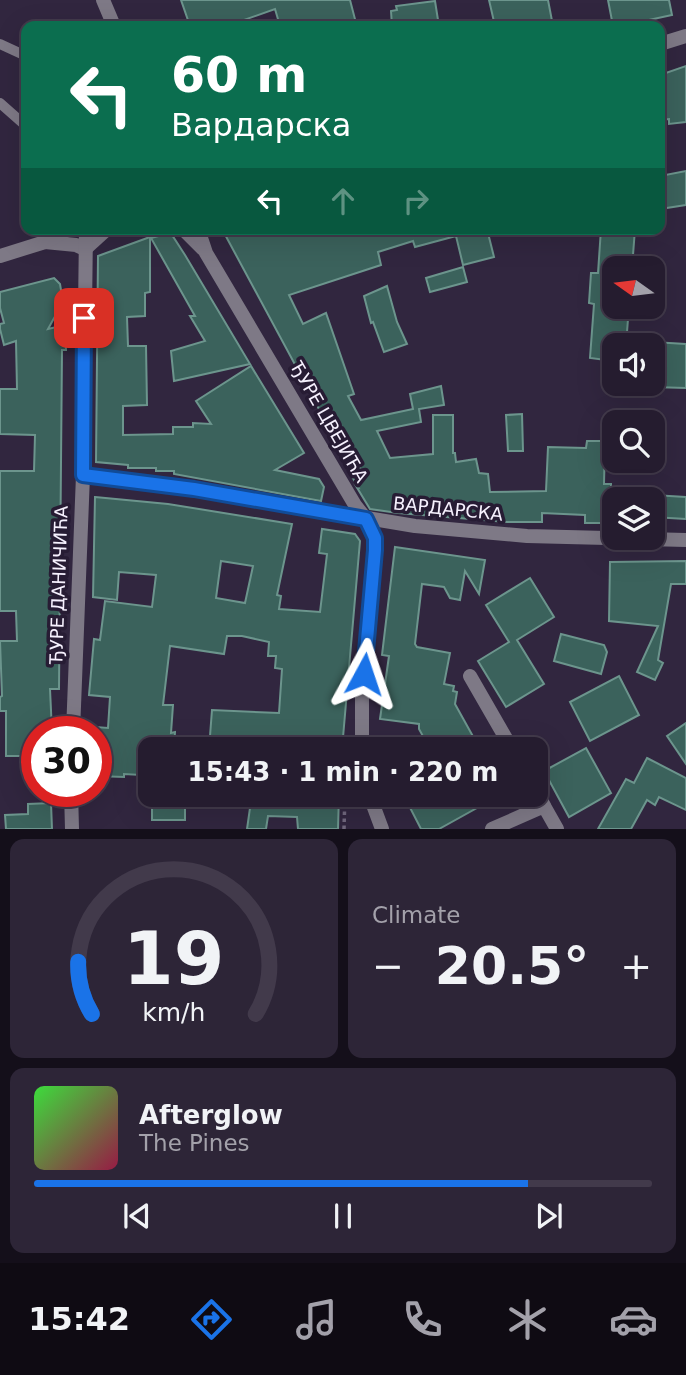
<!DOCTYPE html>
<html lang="en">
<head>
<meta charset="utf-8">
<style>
	body { margin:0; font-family:"DejaVu Sans",sans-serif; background:#2d2537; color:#f1f3f6; height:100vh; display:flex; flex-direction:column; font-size:26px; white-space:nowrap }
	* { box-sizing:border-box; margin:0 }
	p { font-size:23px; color:#a3a1aa }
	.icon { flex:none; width:38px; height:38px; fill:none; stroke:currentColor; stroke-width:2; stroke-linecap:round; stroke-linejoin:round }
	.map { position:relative; height:829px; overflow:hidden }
	.panel { display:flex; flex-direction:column; gap:10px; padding:10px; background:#140f1a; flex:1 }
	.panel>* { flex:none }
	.top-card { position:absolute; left:21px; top:21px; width:644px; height:214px; border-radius:14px; box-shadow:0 7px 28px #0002,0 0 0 2px #423a4b; background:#0b6e4f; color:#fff; overflow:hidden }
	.needle { width:46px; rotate:284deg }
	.tools { position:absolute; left:602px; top:256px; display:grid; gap:14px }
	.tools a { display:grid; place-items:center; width:63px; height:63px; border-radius:14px; background:#251c2f; box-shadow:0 7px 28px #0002,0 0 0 2px #423a4b; font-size:35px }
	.speed { position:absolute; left:21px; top:716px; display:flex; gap:14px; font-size:35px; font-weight:700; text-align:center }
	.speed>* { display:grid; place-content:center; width:91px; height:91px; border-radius:50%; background:#251c2f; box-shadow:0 7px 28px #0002,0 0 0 2px #423a4b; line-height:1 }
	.speed .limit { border:10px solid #d22; background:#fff; color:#111 }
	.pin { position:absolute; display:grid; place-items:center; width:60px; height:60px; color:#fff; margin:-30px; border-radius:14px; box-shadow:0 4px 10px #0006 }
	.me { position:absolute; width:77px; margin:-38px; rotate:5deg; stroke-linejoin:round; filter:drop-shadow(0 0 5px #0008) }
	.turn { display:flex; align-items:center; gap:24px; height:147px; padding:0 35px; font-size:32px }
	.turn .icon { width:91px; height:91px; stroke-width:2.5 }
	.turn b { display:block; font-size:49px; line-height:60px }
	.lanes { display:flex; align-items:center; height:66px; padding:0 35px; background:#0003; justify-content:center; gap:35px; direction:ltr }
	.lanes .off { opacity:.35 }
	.big { font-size:52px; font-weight:700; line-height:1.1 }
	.panel .tile { flex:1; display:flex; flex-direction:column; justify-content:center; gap:10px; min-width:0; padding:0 24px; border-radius:14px; background:#2d2537 }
	.panel .dial { align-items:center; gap:0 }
	.dial svg { height:182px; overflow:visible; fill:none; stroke:#423a4b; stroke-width:7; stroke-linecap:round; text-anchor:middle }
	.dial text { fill:#f1f3f6; stroke:none }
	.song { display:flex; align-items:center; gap:21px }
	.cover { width:84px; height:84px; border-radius:10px; background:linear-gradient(135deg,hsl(120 70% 55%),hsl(340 70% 35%)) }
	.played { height:7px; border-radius:4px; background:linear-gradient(90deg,#1a73e8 80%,#423a4b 80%) }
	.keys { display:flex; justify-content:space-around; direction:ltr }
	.heat { display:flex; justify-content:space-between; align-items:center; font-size:38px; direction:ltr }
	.panel .tiles { flex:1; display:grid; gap:10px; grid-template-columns:1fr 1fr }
	.tile:last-child { grid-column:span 2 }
	.trip { position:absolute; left:138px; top:737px; width:410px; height:70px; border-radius:14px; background:#251c2f; box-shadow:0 7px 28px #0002,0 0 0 2px #423a4b; font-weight:700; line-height:70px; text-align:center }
	.dock { display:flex; height:112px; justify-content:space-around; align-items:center; background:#0f0b13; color:#a3a1aa }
	.dock .icon { width:49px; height:49px }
	.dock .on { color:#1a73e8 }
	.dock b { font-size:32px; color:#f1f3f6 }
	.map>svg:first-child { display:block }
	.building { fill:#3b625c; stroke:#6c958d; stroke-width:2; fill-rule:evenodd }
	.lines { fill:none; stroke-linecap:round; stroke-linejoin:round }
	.path { stroke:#71687e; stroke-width:3.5; stroke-dasharray:3.5 3.5; stroke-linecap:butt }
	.lane { stroke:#7e7986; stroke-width:10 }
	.street { stroke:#7e7986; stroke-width:14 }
	.route-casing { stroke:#114b97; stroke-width:18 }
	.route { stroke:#1a73e8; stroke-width:12 }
	.labels { text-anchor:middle; stroke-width:7; stroke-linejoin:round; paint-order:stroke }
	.street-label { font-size:18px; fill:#f6f1fe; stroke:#271c34 }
</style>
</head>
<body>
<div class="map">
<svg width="686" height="829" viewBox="0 0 686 829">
	<rect width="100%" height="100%" fill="#31263f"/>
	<!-- building -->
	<g class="building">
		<polygon points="181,0 350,0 356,23 345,26 280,26 275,9 227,26 190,26"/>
		<polygon points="489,0 548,0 553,26 495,26"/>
		<polygon points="608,0 669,0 672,15 635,23 636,26 613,26"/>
		<polygon points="435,1 438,20 392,26 391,11 397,10 396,6"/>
		<polygon points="686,66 686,122 669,124 669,119 660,120 660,75"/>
		<polygon points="686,171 686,205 660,209 660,176"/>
		<polygon points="222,229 487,229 494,257 463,265 456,236 415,247 413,241 378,252 381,265 289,295 303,324 326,313 354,394 348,396 361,420 413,409 410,394 441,386 444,405 419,409 421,422 377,431 390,458 433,454 433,415 453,415 453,453 455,453 456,462 476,459 479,473 488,474 490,492 546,491 548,447 586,448 587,441 605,441 604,484 611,484 611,493 614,493 614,523 585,523 585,515 542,513 542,522 507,522 398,513 370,509 356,486 358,487 350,473 362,472 344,434 335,439"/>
		<polygon points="601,229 635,229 632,268 614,268 614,306 629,306 626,345 614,345 614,361 590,358 594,304 589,303 591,273 598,273"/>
		<polygon points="166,234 172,235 185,255 250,364 174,381 171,351 205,341 190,316 195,316 151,238"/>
		<polygon points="150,237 150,292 145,293 145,316 127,317 128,346 146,346 147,405 123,406 123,435 173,434 173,427 193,427 193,423 211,424 196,401 251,366 304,453 275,470 319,479 324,487 321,501 174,474 174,471 156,471 156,468 128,468 128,465 96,462 98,256"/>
		<polygon points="463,267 467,282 430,292 426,278"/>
		<polygon points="54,278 60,284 63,302 48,329 65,325 66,350 62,350 59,689 50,689 52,732 37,732 37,756 6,756 6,711 0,711 0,697 2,696 0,641 17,641 16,611 0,611 0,471 34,471 35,435 0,434 0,389 17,389 16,341 4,345 0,329 0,324 4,323 0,308 0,292"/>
		<polygon points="387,286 397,322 407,344 384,352 373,322 371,323 364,296"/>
		<polygon points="653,342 686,344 686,388 653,387"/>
		<polygon points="522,414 523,451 508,451 506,415"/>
		<polygon points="653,495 686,497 686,519 653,517"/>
		<path d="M95 497 168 504 292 524 277 595 281 596 279 609 320 612 327 554 319 553 322 529 355 534 360 541 342 749H240L241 738 210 736 212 710 279 713 282 669 275 668 276 656H268L269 642 242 636H227L224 654 170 646 163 705H173L171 733 175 732 174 748 142 746 141 775 124 774V777L96 776V727L108 728 110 697 89 695 94 639 100 640 105 601 152 607 156 575 119 572 117 600 93 597ZM221 561 253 566 245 603 216 598Z"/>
		<polygon points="395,547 485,560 479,594 465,571 460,600 450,598 444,587 422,584 415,644 417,647 450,653 444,684 454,686 453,691 457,692 455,704 480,749 430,749 419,729 419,724 380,719 389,656 382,655"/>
		<polygon points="686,561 686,584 671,584 658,660 663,663 655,680 637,672 658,626 609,621 610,562"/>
		<polygon points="530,578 554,617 517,640 544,684 506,707 478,661 509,642 486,605"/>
		<polygon points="561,634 604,645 607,652 601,674 554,661"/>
		<polygon points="619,676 639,715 590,741 570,702"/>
		<polygon points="686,723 686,764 667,736"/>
		<polygon points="586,748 611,793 569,817 544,771"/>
		<polygon points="647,758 686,778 686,810 659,797 655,805 647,800 631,829 598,829 626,779 634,783"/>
		<polygon points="252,794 271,794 271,798 313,799 313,794 339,794 338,829 298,829 297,817 268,816 266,829 247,829"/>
		<polygon points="403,794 502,794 439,829 421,829"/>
		<rect x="152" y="795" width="33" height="25"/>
		<polygon points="51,803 52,829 6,829 5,815 28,814 28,804"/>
	</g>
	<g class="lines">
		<!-- path -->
		<polyline class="path" points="344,829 345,794"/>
		<!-- lane -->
		<g class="lane">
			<polyline points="0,44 26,56"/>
			<polyline points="0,103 26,126"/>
		</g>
		<!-- street -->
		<g class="street">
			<polyline points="103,0 114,26"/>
			<polyline points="660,44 686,36"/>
			<polyline points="183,229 203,249"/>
			<polyline points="198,229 206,253 355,505 366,519 375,538 362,699 362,749"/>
			<polyline points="45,242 76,245 85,249"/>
			<polyline points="85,249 107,229"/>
			<polyline points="0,256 45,242 69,229"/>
			<polyline points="83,475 194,489 415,526 527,536 686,540"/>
			<polyline points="470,676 512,749"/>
			<polyline points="73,732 83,475 86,229"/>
			<polyline points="536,790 544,806"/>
			<polyline points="71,791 72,829"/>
			<polyline points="369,794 382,829"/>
			<polyline points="492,829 544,806 557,829"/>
		</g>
	</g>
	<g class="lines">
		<defs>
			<polyline id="route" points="84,318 83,475 194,489 366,519 375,538 375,550 364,674"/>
		</defs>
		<!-- route casing -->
		<use href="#route" class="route-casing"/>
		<!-- route -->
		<use href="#route" class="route"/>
	</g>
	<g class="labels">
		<!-- street labels -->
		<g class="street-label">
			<text transform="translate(329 422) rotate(60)" y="6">ЂУРЕ ЦВЕЈИЋА</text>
			<text transform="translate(448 509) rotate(6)" y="6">ВАРДАРСКА</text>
			<text transform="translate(59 585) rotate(-88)" y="6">ЂУРЕ ДАНИЧИЋА</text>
		</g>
	</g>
</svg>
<div class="tools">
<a><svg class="needle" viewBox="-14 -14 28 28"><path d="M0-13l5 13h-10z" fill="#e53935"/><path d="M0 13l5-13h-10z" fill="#a3a1aa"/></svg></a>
<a><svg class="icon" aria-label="sound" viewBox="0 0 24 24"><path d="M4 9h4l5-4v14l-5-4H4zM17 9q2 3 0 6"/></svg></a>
<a><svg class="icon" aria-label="search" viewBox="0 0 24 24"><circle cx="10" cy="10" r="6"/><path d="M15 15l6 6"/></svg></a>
<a><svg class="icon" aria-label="layers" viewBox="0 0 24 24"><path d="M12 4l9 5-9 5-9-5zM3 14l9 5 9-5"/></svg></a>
</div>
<div class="speed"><div class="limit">30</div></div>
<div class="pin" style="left:84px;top:318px;background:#d93025"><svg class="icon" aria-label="arrive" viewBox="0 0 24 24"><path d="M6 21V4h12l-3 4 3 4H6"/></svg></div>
<svg class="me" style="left:364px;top:674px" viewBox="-20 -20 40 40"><path d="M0-17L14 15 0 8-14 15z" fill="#1a73e8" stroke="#fff" stroke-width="4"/></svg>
<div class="trip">15:43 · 1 min · 220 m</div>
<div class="top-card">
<div class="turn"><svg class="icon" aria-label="left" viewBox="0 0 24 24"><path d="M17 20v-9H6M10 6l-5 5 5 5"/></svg><div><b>60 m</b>Вардарска</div></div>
<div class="lanes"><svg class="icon" aria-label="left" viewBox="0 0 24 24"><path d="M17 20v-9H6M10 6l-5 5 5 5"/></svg><svg class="icon off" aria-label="ahead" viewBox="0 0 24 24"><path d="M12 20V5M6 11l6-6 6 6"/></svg><svg class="icon off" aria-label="right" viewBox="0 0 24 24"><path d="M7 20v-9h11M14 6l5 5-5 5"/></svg></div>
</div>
</div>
<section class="panel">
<div class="tiles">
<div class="tile dial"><svg viewBox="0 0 100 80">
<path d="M14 69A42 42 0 1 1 86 69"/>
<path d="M14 69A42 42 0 0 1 8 46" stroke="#1a73e8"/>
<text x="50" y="56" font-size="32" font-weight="700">19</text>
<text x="50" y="72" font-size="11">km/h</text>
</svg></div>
<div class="tile"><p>Climate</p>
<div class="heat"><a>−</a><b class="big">20.5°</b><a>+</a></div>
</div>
<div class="tile">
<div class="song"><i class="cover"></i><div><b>Afterglow</b><p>The Pines</p></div></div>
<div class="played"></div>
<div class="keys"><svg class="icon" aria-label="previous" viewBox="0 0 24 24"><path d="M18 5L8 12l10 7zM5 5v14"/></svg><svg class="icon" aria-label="pause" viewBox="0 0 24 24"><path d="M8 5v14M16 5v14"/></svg><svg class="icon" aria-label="next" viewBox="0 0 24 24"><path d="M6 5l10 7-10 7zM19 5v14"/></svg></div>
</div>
</div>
</section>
<nav class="dock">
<b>15:42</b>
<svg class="icon on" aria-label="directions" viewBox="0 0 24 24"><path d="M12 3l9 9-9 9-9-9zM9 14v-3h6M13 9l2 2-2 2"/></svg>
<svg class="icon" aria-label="music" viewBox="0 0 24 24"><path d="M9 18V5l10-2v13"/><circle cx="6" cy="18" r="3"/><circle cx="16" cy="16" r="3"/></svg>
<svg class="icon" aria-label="phone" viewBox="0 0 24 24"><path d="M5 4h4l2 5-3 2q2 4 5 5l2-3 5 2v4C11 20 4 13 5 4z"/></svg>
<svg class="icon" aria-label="climate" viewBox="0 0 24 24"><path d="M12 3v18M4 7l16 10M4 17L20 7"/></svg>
<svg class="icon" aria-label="car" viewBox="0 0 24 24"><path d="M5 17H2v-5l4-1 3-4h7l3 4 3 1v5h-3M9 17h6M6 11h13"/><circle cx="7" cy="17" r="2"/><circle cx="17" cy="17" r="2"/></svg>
</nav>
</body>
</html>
